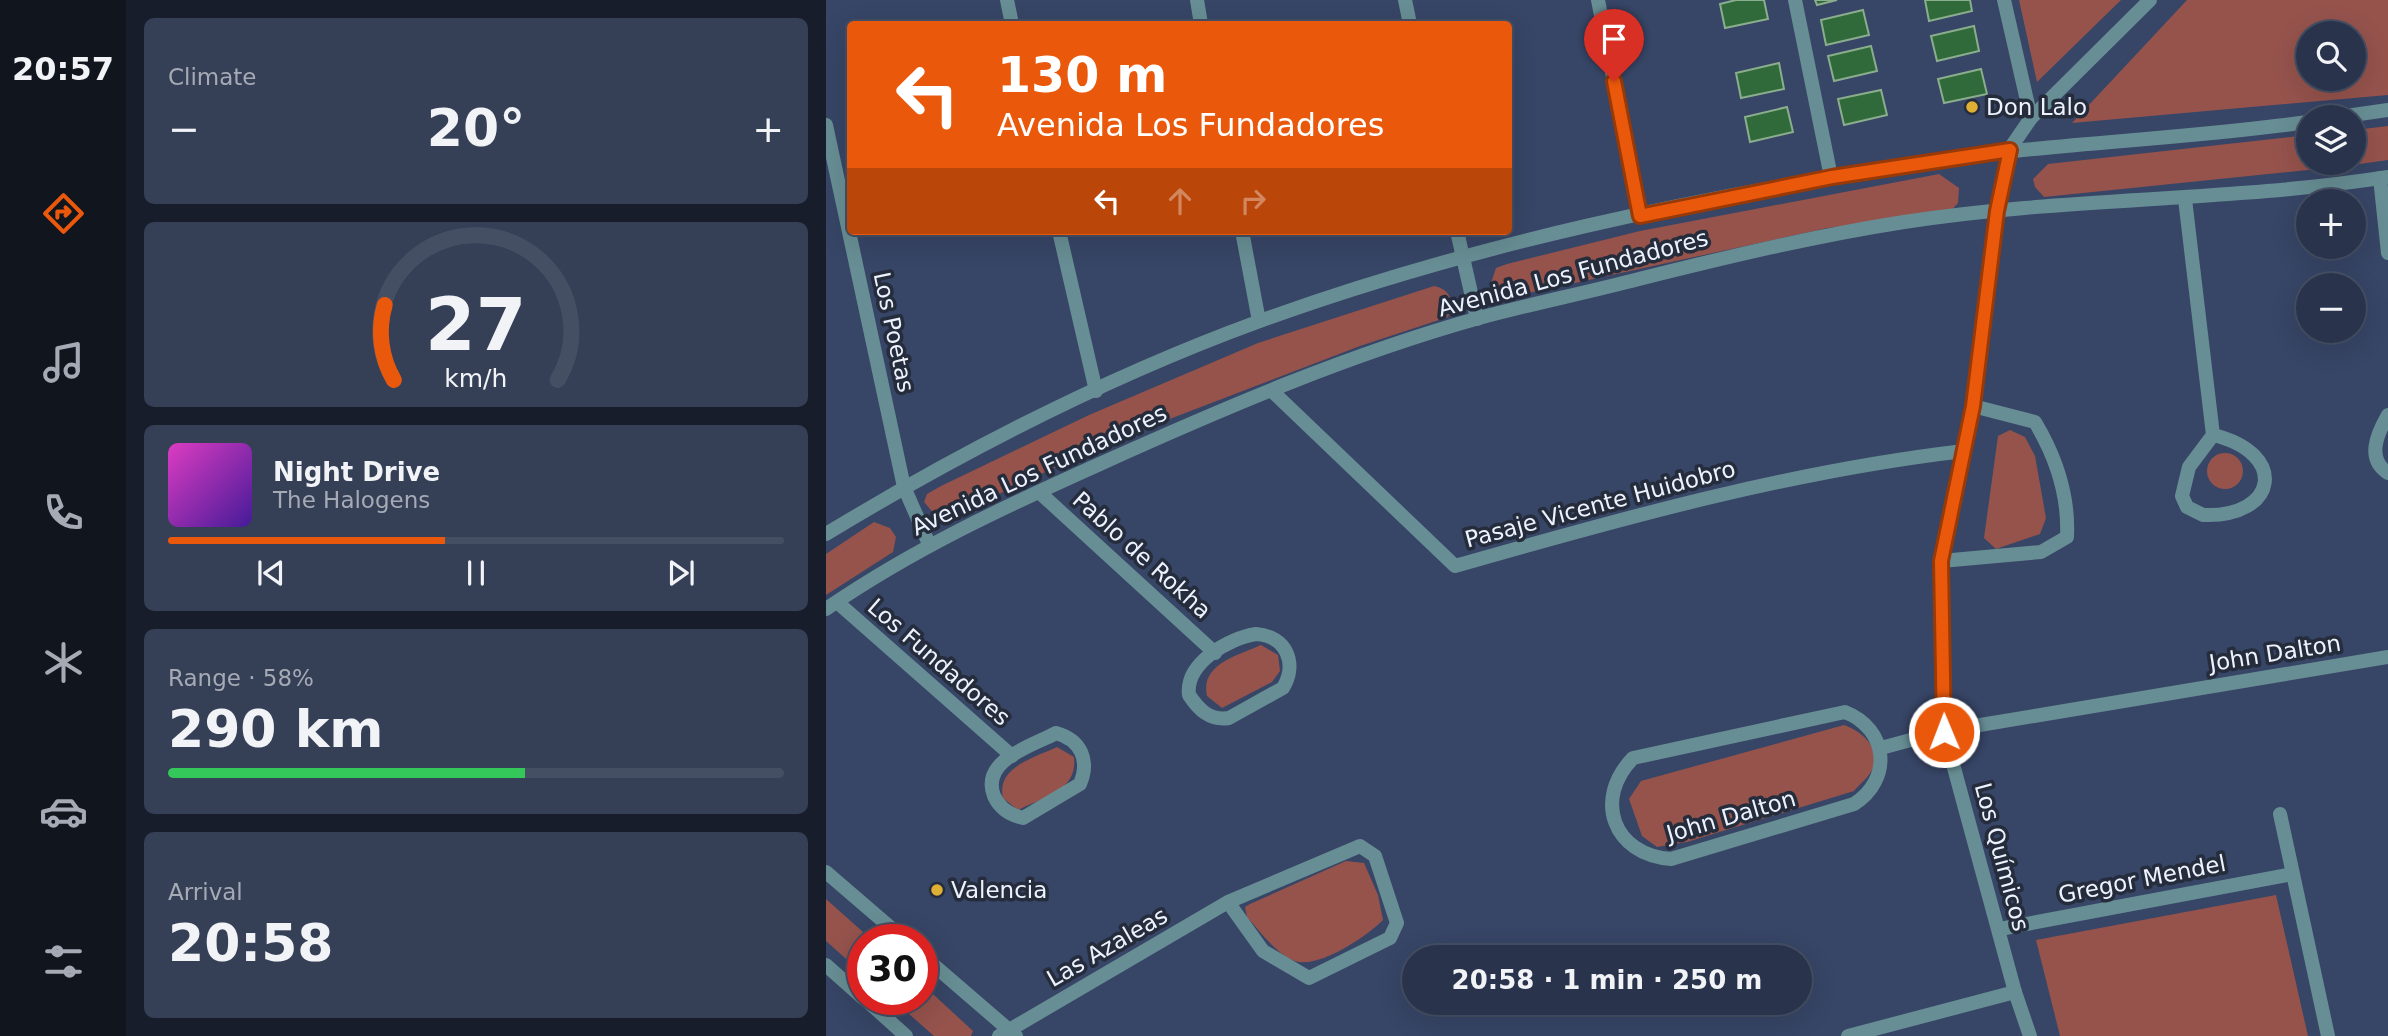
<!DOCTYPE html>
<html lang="en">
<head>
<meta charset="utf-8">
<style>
	body { margin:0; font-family:"DejaVu Sans",sans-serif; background:#353f56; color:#f1f3f6; height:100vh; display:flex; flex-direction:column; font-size:26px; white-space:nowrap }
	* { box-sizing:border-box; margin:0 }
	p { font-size:23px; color:#a5aab5 }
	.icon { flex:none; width:38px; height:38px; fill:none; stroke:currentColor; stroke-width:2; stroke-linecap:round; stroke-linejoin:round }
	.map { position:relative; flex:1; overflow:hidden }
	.sheet { display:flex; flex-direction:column; gap:18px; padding:18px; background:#171d2a; width:700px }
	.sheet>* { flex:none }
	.top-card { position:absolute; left:21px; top:21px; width:665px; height:214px; border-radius:7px; box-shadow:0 7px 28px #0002,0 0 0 2px #454f64; background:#ea580c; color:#fff; overflow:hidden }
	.tools { position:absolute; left:1470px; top:21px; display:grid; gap:14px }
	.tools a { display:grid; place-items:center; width:70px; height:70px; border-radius:50%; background:#29344c; box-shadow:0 7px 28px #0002,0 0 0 2px #454f64; font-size:35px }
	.speed { position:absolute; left:21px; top:924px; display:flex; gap:14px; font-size:35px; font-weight:700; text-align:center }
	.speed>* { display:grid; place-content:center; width:91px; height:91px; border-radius:50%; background:#29344c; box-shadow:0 7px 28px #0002,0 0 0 2px #454f64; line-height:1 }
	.speed .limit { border:10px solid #d22; background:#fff; color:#111 }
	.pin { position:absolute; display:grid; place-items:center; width:60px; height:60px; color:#fff; margin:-72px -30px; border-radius:50% 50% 50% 0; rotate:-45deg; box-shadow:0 0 7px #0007 }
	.pin .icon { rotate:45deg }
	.me { position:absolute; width:77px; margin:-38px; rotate:359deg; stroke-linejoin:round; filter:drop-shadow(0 0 5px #0008) }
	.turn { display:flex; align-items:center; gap:24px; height:147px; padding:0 35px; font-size:32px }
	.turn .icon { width:91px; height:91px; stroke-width:2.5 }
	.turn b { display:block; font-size:49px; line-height:60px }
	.lanes { display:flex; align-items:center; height:66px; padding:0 35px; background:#0003; justify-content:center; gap:35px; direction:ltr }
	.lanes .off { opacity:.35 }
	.big { font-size:52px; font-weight:700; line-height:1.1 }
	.sheet .widget { flex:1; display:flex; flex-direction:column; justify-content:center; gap:10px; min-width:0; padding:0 24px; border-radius:10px; background:#353f56 }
	.sheet .dial { align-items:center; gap:0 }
	.dial svg { height:182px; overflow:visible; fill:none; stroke:#454f64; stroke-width:7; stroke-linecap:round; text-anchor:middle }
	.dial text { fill:#f1f3f6; stroke:none }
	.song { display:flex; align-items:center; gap:21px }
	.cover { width:84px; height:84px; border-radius:10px; background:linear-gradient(135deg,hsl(310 70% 55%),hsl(260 70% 35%)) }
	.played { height:7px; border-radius:4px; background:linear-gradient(90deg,#ea580c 45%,#454f64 45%) }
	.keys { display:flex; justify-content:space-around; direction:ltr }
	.heat { display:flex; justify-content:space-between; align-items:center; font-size:38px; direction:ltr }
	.charge { height:10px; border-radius:5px; background:linear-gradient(90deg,#34c759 58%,#454f64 0) }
	.trip { position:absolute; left:576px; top:945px; width:410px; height:70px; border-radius:35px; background:#29344c; box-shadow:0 7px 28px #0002,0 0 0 2px #454f64; font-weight:700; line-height:70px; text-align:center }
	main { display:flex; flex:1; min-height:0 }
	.tab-bar { display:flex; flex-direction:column; width:126px; justify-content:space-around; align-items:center; background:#10151e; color:#a5aab5 }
	.tab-bar .icon { width:49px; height:49px }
	.tab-bar .on { color:#ea580c }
	.tab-bar b { font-size:32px; color:#f1f3f6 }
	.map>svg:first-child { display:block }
	.green { fill:#95534c; fill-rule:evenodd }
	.building { fill:#316a3a; stroke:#8aad8d; stroke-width:2 }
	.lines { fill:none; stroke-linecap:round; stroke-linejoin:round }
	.minor { stroke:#678e94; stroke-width:14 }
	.tertiary { stroke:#678e94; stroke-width:14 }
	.route-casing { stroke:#983908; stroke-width:18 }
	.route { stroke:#ea580c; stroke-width:12 }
	.poi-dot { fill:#dfb034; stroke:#252c3b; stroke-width:2.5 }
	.labels { text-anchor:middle; stroke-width:7; stroke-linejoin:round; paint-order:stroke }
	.poi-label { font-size:23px; fill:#edf2ff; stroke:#252c3b; text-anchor:start }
	.street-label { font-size:23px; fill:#edf2ff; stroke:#252c3b }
</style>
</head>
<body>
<main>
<nav class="tab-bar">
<b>20:57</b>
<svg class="icon on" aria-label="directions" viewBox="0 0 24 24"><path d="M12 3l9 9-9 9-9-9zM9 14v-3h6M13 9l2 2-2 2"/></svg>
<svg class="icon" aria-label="music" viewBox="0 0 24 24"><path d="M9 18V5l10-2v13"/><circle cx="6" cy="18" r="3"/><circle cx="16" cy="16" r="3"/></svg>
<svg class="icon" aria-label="phone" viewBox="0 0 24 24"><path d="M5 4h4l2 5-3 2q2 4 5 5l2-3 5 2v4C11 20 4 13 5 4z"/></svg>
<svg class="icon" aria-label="climate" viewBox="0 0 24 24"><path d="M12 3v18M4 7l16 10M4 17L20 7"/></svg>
<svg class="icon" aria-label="car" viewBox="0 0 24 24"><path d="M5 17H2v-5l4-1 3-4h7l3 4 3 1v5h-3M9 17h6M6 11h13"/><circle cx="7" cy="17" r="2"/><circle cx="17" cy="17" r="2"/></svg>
<svg class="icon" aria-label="filters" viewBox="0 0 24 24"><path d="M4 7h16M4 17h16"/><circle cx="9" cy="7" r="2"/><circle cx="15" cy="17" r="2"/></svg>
</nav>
<section class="sheet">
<div class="widget"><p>Climate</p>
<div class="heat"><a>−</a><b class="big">20°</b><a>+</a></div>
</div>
<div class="widget dial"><svg viewBox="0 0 100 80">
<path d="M14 69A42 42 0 1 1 86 69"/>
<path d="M14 69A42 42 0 0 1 10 36" stroke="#ea580c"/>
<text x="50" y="56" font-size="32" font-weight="700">27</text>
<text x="50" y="72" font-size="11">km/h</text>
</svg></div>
<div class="widget">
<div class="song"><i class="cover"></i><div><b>Night Drive</b><p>The Halogens</p></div></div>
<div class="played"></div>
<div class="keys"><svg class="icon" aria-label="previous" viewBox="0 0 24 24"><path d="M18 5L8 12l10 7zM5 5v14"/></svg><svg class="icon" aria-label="pause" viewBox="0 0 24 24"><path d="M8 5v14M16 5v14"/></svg><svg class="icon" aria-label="next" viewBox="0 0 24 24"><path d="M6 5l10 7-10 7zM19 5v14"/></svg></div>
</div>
<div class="widget"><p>Range · 58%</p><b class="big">290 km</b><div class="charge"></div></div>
<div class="widget"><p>Arrival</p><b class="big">20:58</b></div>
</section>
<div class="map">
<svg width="1562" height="1036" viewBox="0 0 1562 1036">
	<rect width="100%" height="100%" fill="#374566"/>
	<!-- green -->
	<g class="green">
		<polygon points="1193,0 1295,0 1211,82"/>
		<path d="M1361 0H1562V95L1246 123ZM1482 33H1528V79H1482Z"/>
		<polygon points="1562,126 1562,160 1512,167 1218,197 1209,187 1207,179 1222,164 1482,135 1482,163 1528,163 1528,130"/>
		<polygon points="1113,174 1133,188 1132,203 1124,212 1002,228 675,299 665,283 670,268 681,264 814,231"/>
		<path d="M608 286C625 289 628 302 622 317L534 346 281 443 126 516H110L98 502 101 494 115 486 263 415 432 343Z"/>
		<polygon points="1184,430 1199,437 1209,456 1220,518 1214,534 1170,549 1158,538 1172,436"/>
		<circle cx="1399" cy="471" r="18"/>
		<polygon points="48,522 64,528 70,537 67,552 0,595 0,554"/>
		<path d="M435 645 452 655 454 671 446 682 396 708 381 696C374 664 411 656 435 645Z"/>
		<path d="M1018 725C1035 731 1055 747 1047 768 1044 776 1034 784 1028 791L861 842 831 847 816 836 803 799 815 781Z"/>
		<path d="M231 747 248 757C252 791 218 797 192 810L177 798C170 767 208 758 231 747Z"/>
		<path d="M520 861 538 863 552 895 557 920C541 936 493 969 469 961 451 955 433 930 421 917L419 907 424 904Z"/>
		<polygon points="1450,895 1482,1036 1234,1036 1210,940"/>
		<polygon points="0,899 46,940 37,940 37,974 0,941"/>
		<polygon points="96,984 147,1031 145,1036 108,1036 66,999 96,999"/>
	</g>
	<!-- building -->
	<g class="building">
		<polygon points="910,0 938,0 942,19 899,28 894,4"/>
		<polygon points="989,0 1011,0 991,5"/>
		<polygon points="1099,0 1144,0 1146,11 1103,21"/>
		<polygon points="1037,10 1043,35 1000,45 995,20"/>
		<polygon points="1148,26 1153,51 1111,61 1105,36"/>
		<polygon points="1045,46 1051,71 1008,81 1002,56"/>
		<polygon points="953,63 958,89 915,98 910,73"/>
		<polygon points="1155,69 1161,94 1118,103 1112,79"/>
		<polygon points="1055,90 1061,115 1018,125 1012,99"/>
		<polygon points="961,107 967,132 924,142 919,117"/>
	</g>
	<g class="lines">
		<!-- minor -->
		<g class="minor">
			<polyline points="181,0 186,24"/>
			<polyline points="371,0 375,24"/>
			<polyline points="579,0 584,24"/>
			<polyline points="772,0 814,216"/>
			<polyline points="969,0 1005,177"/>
			<polyline points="1178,0 1205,118"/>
			<polyline points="1513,117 1562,110"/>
			<polyline points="0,125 78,487 103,544"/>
			<polyline points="1554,178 1562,253"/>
			<path d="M1359 199 1387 435 1363 467 1356 496 1361 507 1377 515C1452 518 1463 453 1387 435"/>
			<polyline points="233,231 270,391"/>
			<polyline points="416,231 433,321"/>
			<polyline points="631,231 651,319"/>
			<path d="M446 391 629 566C797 518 965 471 1138 451"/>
			<path d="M1562 415C1551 434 1540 459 1562 473"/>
			<polyline points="213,492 389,653"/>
			<path d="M0 534C137 451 283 376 434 321 646 244 872 197 1094 163 1223 143 1353 140 1482 122"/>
			<path d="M1115 561 1215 552 1241 537C1243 496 1230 457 1209 422L1147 406"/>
			<polyline points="11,602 186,756"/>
			<path d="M0 609C87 549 180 506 276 463 398 408 524 354 653 318 705 304 759 293 813 279 901 257 988 236 1078 222 1238 197 1402 202 1562 177"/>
			<path d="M430 634C460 636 472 663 457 688L403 718C384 721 373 710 363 695 359 663 403 638 430 634Z"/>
			<path d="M1019 712C1062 729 1067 779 1028 804L845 859C787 855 767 799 807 758Z"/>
			<path d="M230 733C255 740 264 760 254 784L197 818C184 815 174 809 168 796 154 760 206 746 230 733Z"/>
			<polyline points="1055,748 1118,731 1562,657"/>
			<polyline points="1454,814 1502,1036"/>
			<polyline points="1174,929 1466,874"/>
			<polyline points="173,1036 402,902 534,846 549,856 571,923 564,938 483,978 437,951 402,902"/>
			<polyline points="1022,1036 1189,992"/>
			<polyline points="1204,1036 1189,992 1118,731 1115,561 1147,406 1171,211 1183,150 1205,118 1324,0"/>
		</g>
		<!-- tertiary -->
		<g class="tertiary">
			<polyline points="0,872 79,940"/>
			<polyline points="96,955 190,1036"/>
			<polyline points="0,965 37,998"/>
			<polyline points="39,999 80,1036"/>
		</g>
	</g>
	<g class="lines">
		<defs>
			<polyline id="route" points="788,81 814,216 1006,177 1184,150 1171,211 1147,406 1115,561 1118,732"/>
		</defs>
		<!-- route casing -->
		<use href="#route" class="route-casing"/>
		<!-- route -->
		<use href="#route" class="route"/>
	</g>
	<!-- markers -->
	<g class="poi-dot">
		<circle cx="1146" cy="107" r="7"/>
		<circle cx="111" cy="890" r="7"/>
	</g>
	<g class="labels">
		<!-- poi labels -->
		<g class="poi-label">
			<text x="1160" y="115">Don Lalo</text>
			<text x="125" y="898">Valencia</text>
		</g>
		<!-- street labels -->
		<g class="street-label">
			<text transform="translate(747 273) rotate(-15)" y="8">Avenida Los Fundadores</text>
			<text transform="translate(68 332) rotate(78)" y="8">Los Poetas</text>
			<text transform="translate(213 470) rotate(-25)" y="8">Avenida Los Fundadores</text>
			<text transform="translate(774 504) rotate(-15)" y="8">Pasaje Vicente Huidobro</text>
			<text transform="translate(316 555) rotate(42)" y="8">Pablo de Rokha</text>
			<text transform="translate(1449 653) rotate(-9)" y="8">John Dalton</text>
			<text transform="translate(113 662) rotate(41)" y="8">Los Fundadores</text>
			<text transform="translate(905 816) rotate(-16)" y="8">John Dalton</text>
			<text transform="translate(1176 857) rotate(75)" y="8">Los Químicos</text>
			<text transform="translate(1316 879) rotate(-11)" y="8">Gregor Mendel</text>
			<text transform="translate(281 947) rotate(-30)" y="8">Las Azaleas</text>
		</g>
	</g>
</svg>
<div class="tools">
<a><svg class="icon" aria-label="search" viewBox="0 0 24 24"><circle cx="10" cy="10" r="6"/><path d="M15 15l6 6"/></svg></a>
<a><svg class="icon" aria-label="layers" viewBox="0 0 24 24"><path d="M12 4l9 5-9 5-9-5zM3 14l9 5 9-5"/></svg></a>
<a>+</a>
<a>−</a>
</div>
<div class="speed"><div class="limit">30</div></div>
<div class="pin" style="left:788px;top:81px;background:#d93025"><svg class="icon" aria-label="arrive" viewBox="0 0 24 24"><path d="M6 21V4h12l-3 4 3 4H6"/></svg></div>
<svg class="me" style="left:1118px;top:732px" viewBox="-20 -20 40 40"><circle r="17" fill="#ea580c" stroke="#fff" stroke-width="3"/><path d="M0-11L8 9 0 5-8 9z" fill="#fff"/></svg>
<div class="trip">20:58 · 1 min · 250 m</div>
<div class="top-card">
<div class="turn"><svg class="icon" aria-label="left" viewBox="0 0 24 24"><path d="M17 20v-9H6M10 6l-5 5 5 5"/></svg><div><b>130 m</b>Avenida Los Fundadores</div></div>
<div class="lanes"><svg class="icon" aria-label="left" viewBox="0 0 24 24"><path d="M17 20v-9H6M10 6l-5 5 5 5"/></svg><svg class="icon off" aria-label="ahead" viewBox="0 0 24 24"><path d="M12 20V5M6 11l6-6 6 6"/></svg><svg class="icon off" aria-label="right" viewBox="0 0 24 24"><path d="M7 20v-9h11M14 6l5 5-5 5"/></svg></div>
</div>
</div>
</main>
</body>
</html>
